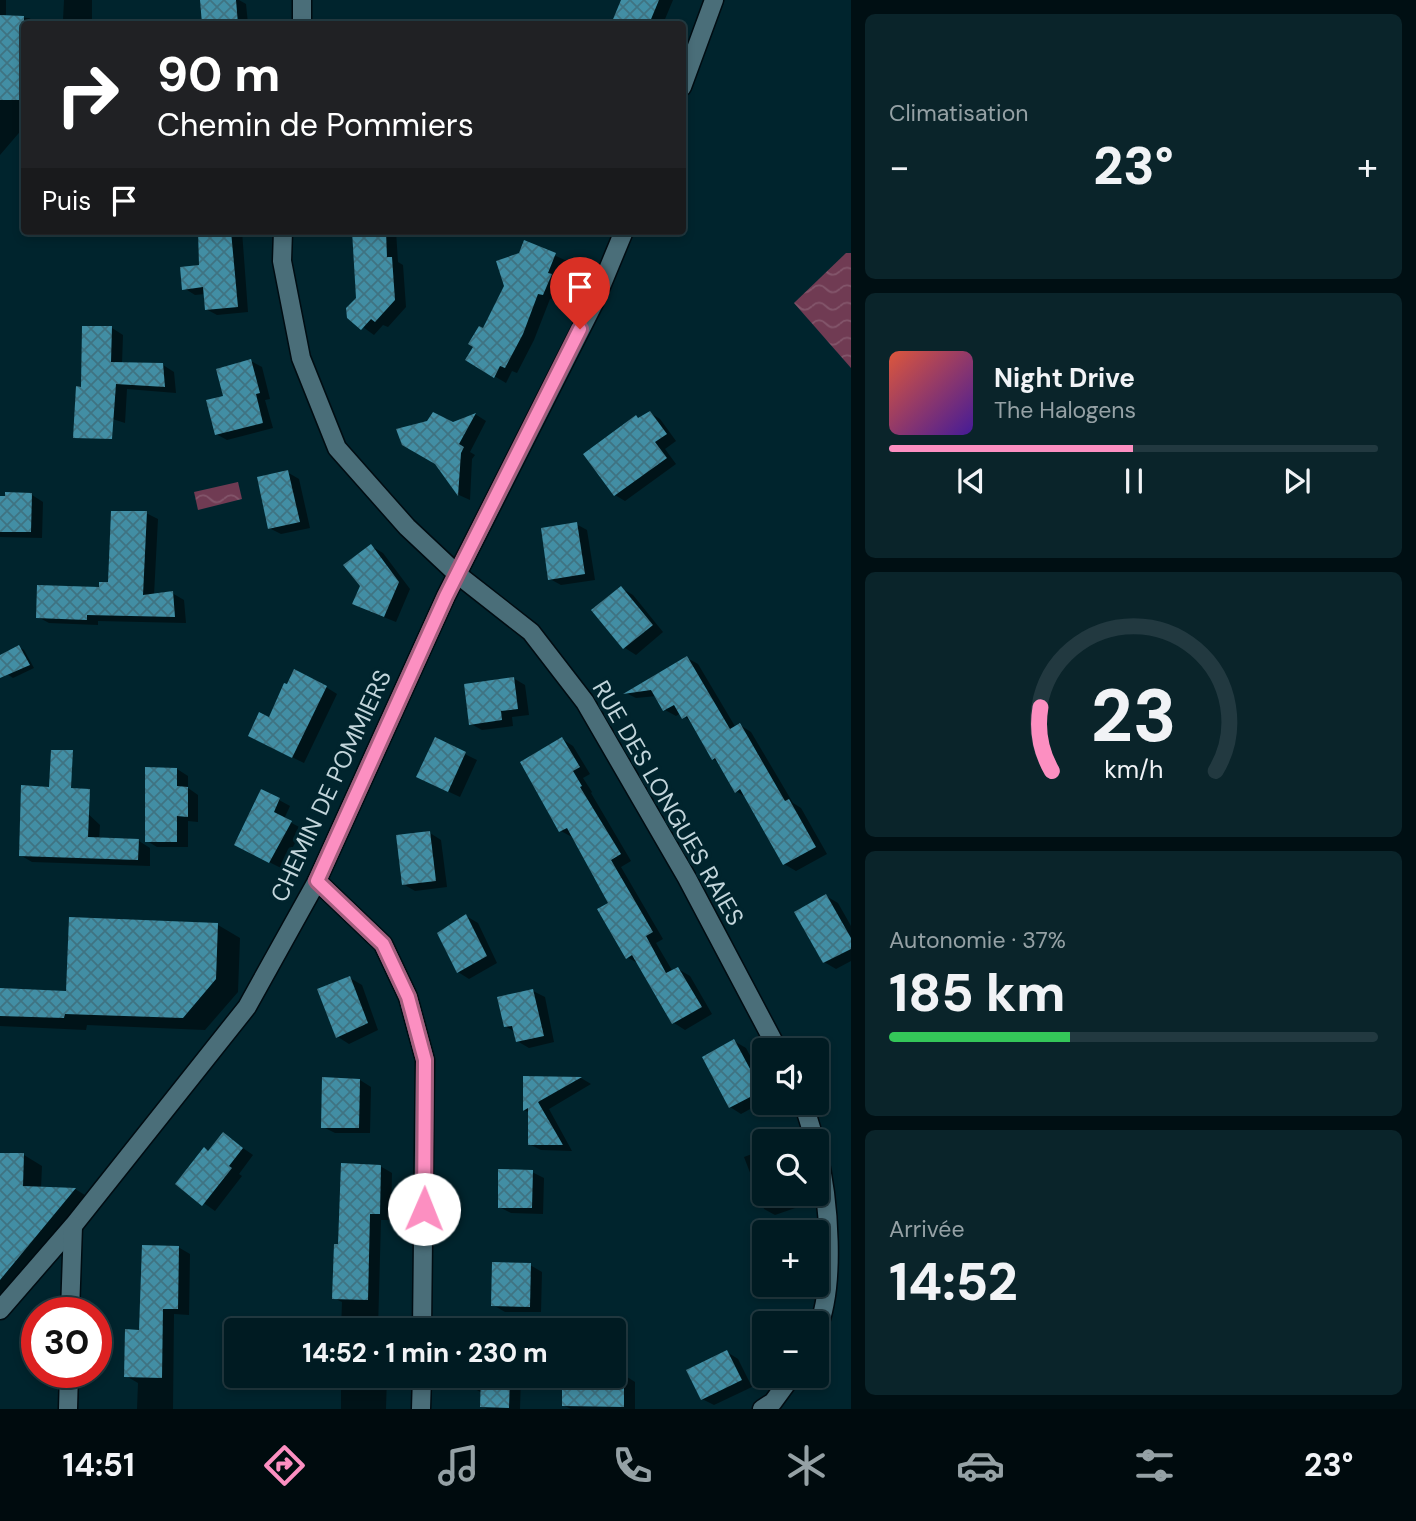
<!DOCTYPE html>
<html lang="fr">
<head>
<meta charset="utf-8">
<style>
	body { margin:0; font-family:"DM Sans",sans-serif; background:#0a242a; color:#f1f3f6; height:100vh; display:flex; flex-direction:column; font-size:26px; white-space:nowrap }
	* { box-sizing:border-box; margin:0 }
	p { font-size:23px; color:#95a1a5 }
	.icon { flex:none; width:38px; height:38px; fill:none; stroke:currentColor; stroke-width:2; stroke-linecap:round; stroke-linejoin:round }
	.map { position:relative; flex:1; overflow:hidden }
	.side { display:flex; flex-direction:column; gap:14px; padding:14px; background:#000f13; width:565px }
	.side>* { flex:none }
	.banner { position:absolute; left:21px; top:21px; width:665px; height:214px; border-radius:7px; box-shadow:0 4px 10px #0003,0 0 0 2px #223940; background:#202124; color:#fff; overflow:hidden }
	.tools { position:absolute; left:752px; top:1038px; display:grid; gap:14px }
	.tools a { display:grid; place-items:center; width:77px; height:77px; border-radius:7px; background:#001b22; box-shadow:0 4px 10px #0003,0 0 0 2px #223940; font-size:35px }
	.speed { position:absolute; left:21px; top:1297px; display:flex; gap:14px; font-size:35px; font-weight:700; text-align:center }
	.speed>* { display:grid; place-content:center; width:91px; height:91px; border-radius:50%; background:#001b22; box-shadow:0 4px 10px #0003,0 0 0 2px #223940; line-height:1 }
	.speed .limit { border:10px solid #d22; background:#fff; color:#111 }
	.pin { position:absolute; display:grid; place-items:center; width:60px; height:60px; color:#fff; margin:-72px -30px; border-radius:50% 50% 50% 0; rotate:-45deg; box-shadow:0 0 7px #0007 }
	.pin .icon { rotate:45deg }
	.me { position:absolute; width:77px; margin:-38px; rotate:1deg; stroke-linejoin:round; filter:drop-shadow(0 0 5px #0008) }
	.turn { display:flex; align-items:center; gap:24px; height:147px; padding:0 21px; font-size:32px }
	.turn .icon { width:91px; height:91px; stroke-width:2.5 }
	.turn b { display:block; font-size:49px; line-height:60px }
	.then { display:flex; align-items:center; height:66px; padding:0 21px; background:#0003; gap:14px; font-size:26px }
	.big { font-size:52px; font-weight:800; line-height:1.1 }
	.side .widget { flex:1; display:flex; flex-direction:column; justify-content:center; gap:10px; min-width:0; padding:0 24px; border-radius:10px; background:#0a242a }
	.side .dial { align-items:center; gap:0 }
	.dial svg { height:182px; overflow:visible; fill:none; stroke:#223940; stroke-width:7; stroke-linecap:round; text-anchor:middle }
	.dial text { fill:#f1f3f6; stroke:none }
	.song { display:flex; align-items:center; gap:21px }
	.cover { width:84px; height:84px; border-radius:10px; background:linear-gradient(135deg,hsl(10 70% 55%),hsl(260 70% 35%)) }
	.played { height:7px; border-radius:4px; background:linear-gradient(90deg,#fc8fc1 50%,#223940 50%) }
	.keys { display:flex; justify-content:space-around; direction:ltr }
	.heat { display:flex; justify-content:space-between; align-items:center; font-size:38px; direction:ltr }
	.charge { height:10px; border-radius:5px; background:linear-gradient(90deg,#34c759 37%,#223940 0) }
	.trip { position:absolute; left:224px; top:1318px; width:402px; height:70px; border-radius:7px; background:#001b22; box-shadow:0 4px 10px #0003,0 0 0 2px #223940; font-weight:800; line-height:70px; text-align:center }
	.tab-bar { display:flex; height:112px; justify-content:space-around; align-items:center; background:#000b0e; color:#95a1a5 }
	.tab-bar .icon { width:49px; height:49px }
	.tab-bar .current { color:#fc8fc1 }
	.tab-bar b { font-size:32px; color:#f1f3f6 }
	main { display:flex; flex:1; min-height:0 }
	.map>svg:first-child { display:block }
	.water { fill:url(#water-waves) }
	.shadow { fill:#0007 }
	.building { fill:url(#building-cross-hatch) }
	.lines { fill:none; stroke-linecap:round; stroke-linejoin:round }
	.minor-casing { stroke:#000c12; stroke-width:21 }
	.minor { stroke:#4a6e79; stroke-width:18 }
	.route-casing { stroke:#a45d7d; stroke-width:18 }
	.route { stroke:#fc8fc1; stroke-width:12 }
	.labels { text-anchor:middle; stroke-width:7; stroke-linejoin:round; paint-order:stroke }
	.street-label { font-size:24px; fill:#c2d5db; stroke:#00242d }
</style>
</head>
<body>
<main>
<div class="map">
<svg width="851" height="1409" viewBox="0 0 851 1409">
	<defs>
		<pattern id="water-waves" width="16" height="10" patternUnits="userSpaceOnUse" patternTransform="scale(1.75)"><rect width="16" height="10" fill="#703b53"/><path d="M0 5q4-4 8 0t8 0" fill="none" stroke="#83566b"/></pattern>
		<pattern id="building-cross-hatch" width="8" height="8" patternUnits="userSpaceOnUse" patternTransform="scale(1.75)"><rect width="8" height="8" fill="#428ea4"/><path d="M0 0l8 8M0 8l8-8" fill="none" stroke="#3f7382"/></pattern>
	</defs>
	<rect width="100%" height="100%" fill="#00242d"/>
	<!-- water -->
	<g class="water">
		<polygon points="846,253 851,253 851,368 794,303"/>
		<polygon points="238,482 242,499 198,510 194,492"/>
	</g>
	<!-- shadow -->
	<g class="shadow">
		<polygon points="0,0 6,0 6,17 29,18 39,24 24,24 24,127 0,155"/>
		<polygon points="64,0 92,0 92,23 69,23 63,20"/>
		<polygon points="215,0 239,0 246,4 248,24 203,24 201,1"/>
		<polygon points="623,0 673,0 663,24 619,24 614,22"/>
		<polygon points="200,231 242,231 248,312 217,315 206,309 205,294 195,295 184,288 200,267"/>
		<polygon points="353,231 396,231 398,262 403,265 406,307 388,327 383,325 374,335 349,317 358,298"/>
		<polygon points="525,242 567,261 559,280 562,282 555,300 550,299 534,340 517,373 512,371 506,383 467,360 484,330"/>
		<polygon points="112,328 123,335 122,364 163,365 174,372 176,393 127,389 125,423 88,411 82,388"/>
		<polygon points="251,361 262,367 270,399 265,400 273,428 227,440 216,434 225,398"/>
		<polygon points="650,413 660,419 676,441 665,449 676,464 625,501 615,495 640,419"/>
		<polygon points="475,414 486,421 470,452 475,455 472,459 470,500 459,495 437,463 453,424"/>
		<polygon points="287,472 299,479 310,528 281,534 269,528"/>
		<polygon points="32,495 43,502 42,538 0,537 0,498"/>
		<polygon points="146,513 158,519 154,595 172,593 184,600 186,623 98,621 98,625 49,623 38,617 109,584"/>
		<polygon points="576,524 587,530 595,580 561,585 550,579"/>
		<polygon points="371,546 383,553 410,589 396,622 366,610 362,585"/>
		<polygon points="621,588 633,595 663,632 636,655 625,648 594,611"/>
		<polygon points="19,647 24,650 34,668 13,678 7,674 0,657"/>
		<polygon points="687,658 698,664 736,728 740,725 751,732 793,803 801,808 827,854 796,871 784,864 747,798 736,791 719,763 713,759 692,723 681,713 676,716 665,710 657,696 636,698 626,693"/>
		<polygon points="513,678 525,685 529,715 512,717 513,726 482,730 471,724"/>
		<polygon points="326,687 337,694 304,763 261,742 270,719"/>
		<polygon points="562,739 573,746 590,774 583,778 592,792 591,793 631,861 621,867 663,939 656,943 673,972 678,969 690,976 712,1014 685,1030 674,1023 639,964 627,957 611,904 572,837 561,831"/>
		<polygon points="436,740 477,760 460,797 430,783"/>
		<polygon points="177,769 188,776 188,788 198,795 198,822 188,821 188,847 157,847 147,841"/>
		<polygon points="69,796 100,825 99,840 139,841 150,848 150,866 32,862 20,855"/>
		<polygon points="279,800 290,806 284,819 303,829 281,868 247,851"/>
		<polygon points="430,833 441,840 447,887 415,891 403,884"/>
		<polygon points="826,896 838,903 851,926 851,961 836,969 824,962"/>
		<polygon points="466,916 478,923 497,963 469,979 458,972"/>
		<polygon points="70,919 218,925 240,938 238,992 205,1030 87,1025 86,1030 0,1026 0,990 67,993"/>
		<polygon points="350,978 362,985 378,1030 349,1044 338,1037"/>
		<polygon points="533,991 545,997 554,1042 529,1048 517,1041 515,1032 505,1026"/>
		<polygon points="734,1041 746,1048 765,1084 765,1088 762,1090 765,1101 741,1114 730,1107"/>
		<polygon points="525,1078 581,1078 591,1084 549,1109 572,1151 541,1150 529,1144 530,1113 524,1110"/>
		<polygon points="360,1080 371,1087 370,1133 335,1133 323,1127"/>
		<polygon points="224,1135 253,1155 239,1174 242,1176 215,1211 177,1184"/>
		<polygon points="765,1149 765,1194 798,1194 797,1194 801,1206 775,1215 764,1209 744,1157"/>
		<polygon points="0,1154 24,1155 42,1166 41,1188 75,1189 93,1200 0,1313"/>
		<polygon points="380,1166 392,1173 391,1220 381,1220 378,1330 341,1330 342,1302 334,1298 340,1246"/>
		<polygon points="532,1172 544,1178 543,1214 511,1213 499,1207"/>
		<polygon points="762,1245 765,1245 765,1284 810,1284 810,1293 774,1294 762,1287"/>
		<polygon points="178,1247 190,1254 189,1315 174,1314 173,1409 137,1409 138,1383 126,1376 141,1331"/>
		<polygon points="530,1265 542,1272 541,1312 505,1312 493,1305"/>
		<polygon points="727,1352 738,1359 752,1387 714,1405 702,1399"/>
		<polygon points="624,1375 635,1382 635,1409 571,1409 563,1405 564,1376"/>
		<polygon points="341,1376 387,1376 386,1409 341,1409"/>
		<polygon points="476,1376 521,1376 520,1409 487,1409 482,1406 482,1393 475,1389"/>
	</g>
	<!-- building -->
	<g class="building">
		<polygon points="200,0 236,0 238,24 202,24"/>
		<polygon points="621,0 659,0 649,24 611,24"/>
		<polygon points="0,15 24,16 24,100 0,100"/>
		<polygon points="198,231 231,231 238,307 205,310 203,287 182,290 180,267 199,265"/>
		<polygon points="352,231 386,231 387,257 392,257 395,300 375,322 371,319 361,330 347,318 346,308 356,298"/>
		<polygon points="524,240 556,253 548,273 552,274 543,295 538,294 523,334 505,368 500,366 494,378 465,360 473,347 468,344 479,326 483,328 504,286 496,261 519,253"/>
		<polygon points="82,326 112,326 111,362 163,363 165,387 116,384 112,439 73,438 76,386 81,387"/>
		<polygon points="251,359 260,393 256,394 263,423 215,435 206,400 223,396 216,369"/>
		<polygon points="650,411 667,434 655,442 667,458 614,496 583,454 636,415 638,418"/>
		<polygon points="433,412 453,422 476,413 459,444 464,447 461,453 458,496 435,464 402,445 396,429 427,421"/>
		<polygon points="288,470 300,522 268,529 257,477"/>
		<polygon points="5,492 32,493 31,532 0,532 0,496 5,496"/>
		<polygon points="111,511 147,511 143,595 173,591 175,617 87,615 87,620 36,618 37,585 99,587 99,582 108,582"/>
		<polygon points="577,522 585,574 548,580 541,528"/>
		<polygon points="371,544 399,582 384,617 352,604 360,586 343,565"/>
		<polygon points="621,586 653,625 623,649 591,610"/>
		<polygon points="19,645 30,665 0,678 0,655"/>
		<polygon points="687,656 730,729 740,723 785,801 789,799 816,847 783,865 740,789 735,793 715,758 712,760 687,716 682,719 674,705 663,711 651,690 623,694"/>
		<polygon points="294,669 327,686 292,758 248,736 259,712 269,717 284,683 287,684"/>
		<polygon points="514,677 518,709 501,711 502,720 469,725 464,684"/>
		<polygon points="435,737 466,752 448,792 416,777"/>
		<polygon points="562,737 580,767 573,771 582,786 580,787 621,854 611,860 653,932 646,936 666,973 678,967 702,1007 672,1024 632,955 626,959 597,909 608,903 567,828 559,832 520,762"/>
		<polygon points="51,750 73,750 71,788 90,789 88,837 139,839 138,860 19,856 21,785 49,787"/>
		<polygon points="145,767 177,768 177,786 188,787 188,817 177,816 177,842 145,842"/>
		<polygon points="261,789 280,798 274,812 292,821 269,863 234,845"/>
		<polygon points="430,831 436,881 402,885 396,835"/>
		<polygon points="826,894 851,938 851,949 823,963 794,912"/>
		<polygon points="466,914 487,956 457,973 437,933"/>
		<polygon points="69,917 218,923 216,979 183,1018 65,1014 64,1018 0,1016 0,988 66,991"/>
		<polygon points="350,976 368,1023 336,1038 317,989"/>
		<polygon points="533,989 544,1036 516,1042 512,1026 504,1027 497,997"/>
		<polygon points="734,1039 756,1080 751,1083 756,1094 729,1108 702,1057"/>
		<polygon points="523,1076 582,1077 538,1102 563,1145 528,1145 528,1108 523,1111"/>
		<polygon points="322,1077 360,1079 359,1128 321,1128"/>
		<polygon points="223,1132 243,1148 229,1166 232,1168 202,1206 175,1184 204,1147 208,1151"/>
		<polygon points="0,1153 24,1153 23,1186 76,1188 0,1280"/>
		<polygon points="341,1163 381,1165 380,1214 370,1214 368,1300 332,1299 334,1244 338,1244"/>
		<polygon points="498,1169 533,1170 532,1208 498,1208"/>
		<polygon points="142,1245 179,1246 178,1309 163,1309 162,1378 124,1377 125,1329 139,1330"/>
		<polygon points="492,1262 531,1263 530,1307 491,1306"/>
		<polygon points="727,1350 742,1380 701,1400 686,1370"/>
		<polygon points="481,1376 510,1376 509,1408 480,1407"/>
		<polygon points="562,1376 624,1376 624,1407 562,1406"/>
	</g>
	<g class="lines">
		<defs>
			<g id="minor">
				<polyline points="302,24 302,0"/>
				<polyline points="682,87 714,0"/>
				<polyline points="283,231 282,261 301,358 337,448 407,527 457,574 531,632 585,702 687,878 778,1050"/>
				<polyline points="317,881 383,944 408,997 425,1060 422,1330"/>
				<polyline points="803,1102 815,1141"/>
				<path d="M817 1150C829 1198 836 1285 817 1330"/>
				<polyline points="0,1310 73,1226 247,1007 317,881 446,596 595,301 624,231"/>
				<polyline points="70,1312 73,1226"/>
				<polyline points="68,1409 69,1372"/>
				<polyline points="421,1409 422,1376"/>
				<polyline points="762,1409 773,1402 792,1376"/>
			</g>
		</defs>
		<!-- minor casing -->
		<use href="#minor" class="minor-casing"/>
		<!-- minor -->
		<use href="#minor" class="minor"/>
	</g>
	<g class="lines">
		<defs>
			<polyline id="route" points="424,1209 425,1060 408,997 383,944 317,881 446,596 580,329"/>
		</defs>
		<!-- route casing -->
		<use href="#route" class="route-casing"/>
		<!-- route -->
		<use href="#route" class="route"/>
	</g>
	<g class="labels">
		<!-- street labels -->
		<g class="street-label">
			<text transform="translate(331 786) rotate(-65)" y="8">CHEMIN DE POMMIERS</text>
			<text transform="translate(668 803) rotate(60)" y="8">RUE DES LONGUES RAIES</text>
		</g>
	</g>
</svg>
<div class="tools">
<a><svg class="icon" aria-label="sound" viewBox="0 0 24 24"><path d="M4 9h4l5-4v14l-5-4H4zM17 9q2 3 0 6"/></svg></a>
<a><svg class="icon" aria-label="search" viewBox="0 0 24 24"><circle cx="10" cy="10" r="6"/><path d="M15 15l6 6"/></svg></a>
<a>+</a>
<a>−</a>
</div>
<div class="speed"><div class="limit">30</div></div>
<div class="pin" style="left:580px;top:329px;background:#d93025"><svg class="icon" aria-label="arrive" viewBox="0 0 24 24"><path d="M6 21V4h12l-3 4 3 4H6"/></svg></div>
<svg class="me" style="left:424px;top:1209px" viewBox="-20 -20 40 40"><circle r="19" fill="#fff"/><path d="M0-13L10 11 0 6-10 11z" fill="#fc8fc1"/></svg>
<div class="trip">14:52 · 1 min · 230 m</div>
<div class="banner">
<div class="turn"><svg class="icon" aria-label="right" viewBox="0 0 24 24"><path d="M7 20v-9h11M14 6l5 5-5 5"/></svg><div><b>90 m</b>Chemin de Pommiers</div></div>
<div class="then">Puis<svg class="icon" aria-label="arrive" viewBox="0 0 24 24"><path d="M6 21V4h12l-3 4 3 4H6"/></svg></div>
</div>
</div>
<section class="side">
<div class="widget"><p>Climatisation</p>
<div class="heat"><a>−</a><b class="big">23°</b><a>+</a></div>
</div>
<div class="widget">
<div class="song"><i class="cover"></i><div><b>Night Drive</b><p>The Halogens</p></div></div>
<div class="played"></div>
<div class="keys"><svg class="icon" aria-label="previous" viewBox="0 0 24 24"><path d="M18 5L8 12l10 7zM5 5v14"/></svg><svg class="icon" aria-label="pause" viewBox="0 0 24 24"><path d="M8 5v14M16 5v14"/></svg><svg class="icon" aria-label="next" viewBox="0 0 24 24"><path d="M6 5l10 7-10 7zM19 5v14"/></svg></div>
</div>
<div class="widget dial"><svg viewBox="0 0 100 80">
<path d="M14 69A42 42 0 1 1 86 69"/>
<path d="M14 69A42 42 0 0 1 9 41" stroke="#fc8fc1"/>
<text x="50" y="56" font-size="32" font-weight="700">23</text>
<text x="50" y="72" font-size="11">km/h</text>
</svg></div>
<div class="widget"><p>Autonomie · 37%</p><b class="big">185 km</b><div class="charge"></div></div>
<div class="widget"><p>Arrivée</p><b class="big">14:52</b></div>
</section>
</main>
<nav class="tab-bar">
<b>14:51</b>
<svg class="icon current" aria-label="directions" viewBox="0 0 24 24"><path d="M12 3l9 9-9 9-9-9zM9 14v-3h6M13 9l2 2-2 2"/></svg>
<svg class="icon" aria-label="music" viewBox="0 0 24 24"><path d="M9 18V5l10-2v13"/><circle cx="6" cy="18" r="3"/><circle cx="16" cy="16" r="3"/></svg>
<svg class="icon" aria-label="phone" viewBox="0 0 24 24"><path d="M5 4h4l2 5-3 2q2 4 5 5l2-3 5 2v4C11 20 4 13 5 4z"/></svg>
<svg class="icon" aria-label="climate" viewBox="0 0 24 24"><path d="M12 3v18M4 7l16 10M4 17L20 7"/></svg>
<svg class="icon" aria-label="car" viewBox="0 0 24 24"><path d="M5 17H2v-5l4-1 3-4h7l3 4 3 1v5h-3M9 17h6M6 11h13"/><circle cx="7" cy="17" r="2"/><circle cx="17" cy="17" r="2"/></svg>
<svg class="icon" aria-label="filters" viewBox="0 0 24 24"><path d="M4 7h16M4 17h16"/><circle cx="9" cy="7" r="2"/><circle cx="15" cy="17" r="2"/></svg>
<b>23°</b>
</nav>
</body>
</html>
